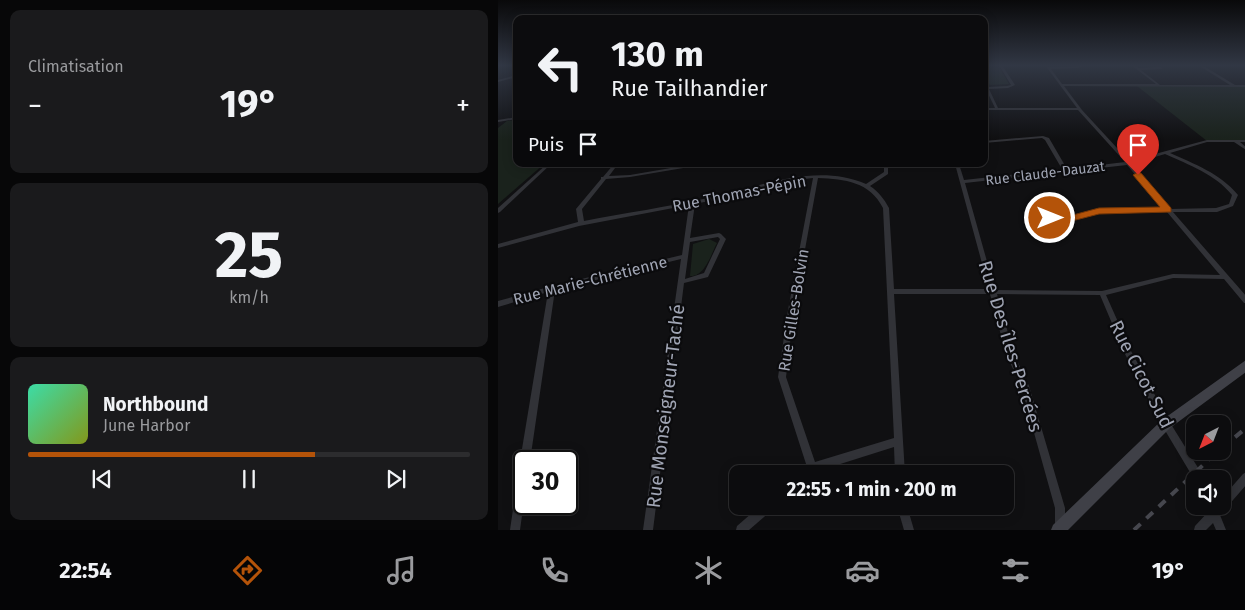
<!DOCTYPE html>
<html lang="fr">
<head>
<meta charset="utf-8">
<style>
	body { margin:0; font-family:"Fira Sans",sans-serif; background:#1a1a1c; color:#f1f3f6; height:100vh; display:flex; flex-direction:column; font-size:19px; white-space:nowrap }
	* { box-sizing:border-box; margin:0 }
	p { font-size:16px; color:#9a9b9e }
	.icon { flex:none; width:28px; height:28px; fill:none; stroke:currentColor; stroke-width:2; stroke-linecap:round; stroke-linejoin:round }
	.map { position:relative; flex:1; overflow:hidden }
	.side { display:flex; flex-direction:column; gap:10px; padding:10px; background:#070708; width:498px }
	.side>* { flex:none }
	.banner { position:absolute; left:15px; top:15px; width:475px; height:152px; border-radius:10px; box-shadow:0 2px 12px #0003,0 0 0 1px #2c2c2e; background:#0c0c0e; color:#f1f3f6; overflow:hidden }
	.needle { width:32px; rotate:222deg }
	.buttons { position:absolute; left:688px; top:415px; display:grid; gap:10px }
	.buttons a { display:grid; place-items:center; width:45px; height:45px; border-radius:10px; background:#0c0c0e; box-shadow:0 2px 12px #0003,0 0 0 1px #2c2c2e; font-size:25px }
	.speed { position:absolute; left:15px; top:450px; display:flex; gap:10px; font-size:25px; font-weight:700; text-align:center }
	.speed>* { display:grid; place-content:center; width:65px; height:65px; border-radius:50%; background:#0c0c0e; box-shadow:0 2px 12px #0003,0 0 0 1px #2c2c2e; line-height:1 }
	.speed .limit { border:2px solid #111; border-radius:8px; background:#fff; color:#111 }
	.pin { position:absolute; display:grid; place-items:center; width:42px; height:42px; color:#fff; margin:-51px -21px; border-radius:50% 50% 50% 0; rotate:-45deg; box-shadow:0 0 5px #0007 }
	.pin .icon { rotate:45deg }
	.me { position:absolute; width:55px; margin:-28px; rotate:90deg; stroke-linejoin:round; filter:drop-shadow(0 0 4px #0008) }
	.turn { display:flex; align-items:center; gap:18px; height:105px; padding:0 15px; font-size:22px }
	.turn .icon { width:65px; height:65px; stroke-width:2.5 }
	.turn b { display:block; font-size:35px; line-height:42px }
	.then { display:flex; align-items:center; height:48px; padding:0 15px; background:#0003; gap:10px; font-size:19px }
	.big { font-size:38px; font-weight:700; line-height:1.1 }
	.side .widget { flex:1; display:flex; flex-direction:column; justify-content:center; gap:8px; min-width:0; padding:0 18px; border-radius:10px; background:#1a1a1c }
	.side .dial { align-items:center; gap:0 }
	.dial b { font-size:65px; line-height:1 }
	.song { display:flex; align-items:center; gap:15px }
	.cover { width:60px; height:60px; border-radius:8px; background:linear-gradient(135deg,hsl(160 70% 55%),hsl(70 70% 35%)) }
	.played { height:5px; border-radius:2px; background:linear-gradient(90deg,#b45309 65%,#2c2c2e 65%) }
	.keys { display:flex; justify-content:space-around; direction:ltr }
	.heat { display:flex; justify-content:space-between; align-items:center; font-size:28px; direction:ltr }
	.trip { position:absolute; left:231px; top:465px; width:285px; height:50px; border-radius:10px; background:#0c0c0e; box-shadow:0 2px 12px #0003,0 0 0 1px #2c2c2e; font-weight:700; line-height:50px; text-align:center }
	.dock { display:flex; height:80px; justify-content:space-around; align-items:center; background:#050506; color:#9a9b9e }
	.dock .icon { width:35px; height:35px }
	.dock .active { color:#b45309 }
	.dock b { font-size:22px; color:#f1f3f6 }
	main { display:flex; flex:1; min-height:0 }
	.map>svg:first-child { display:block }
	.green { fill:#1a221c }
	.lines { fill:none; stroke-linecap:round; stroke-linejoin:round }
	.street { fill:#313237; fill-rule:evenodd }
	.secondary { fill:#3f4047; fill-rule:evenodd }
	.rail { stroke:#46474e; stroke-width:4; stroke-dasharray:9 8; stroke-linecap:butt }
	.wall { fill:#414148 }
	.shaded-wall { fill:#29292e }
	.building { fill:#4b4c54; stroke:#595a63 }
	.route { fill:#b45309; stroke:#753606 }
	.labels { text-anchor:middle; stroke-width:4.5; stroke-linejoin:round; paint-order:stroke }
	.far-street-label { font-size:14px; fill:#a0a5b4; stroke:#0b0b0d }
	.street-label { font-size:16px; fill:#a0a5b4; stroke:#0b0b0d }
	.near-street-label { font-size:19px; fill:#a0a5b4; stroke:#0b0b0d }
</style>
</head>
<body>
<main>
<section class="side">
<div class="widget"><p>Climatisation</p>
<div class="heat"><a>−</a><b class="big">19°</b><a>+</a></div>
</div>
<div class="widget dial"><b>25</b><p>km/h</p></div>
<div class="widget">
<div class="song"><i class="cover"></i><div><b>Northbound</b><p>June Harbor</p></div></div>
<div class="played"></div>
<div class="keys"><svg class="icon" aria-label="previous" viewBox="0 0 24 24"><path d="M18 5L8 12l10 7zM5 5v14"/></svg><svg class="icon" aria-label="pause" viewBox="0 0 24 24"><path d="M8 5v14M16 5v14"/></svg><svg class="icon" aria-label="next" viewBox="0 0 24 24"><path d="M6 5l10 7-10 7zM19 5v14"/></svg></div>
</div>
</section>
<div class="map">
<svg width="748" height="530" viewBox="0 0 748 530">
	<rect width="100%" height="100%" fill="#101012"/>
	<!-- green -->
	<g class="green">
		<polygon points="486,65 500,65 511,84 492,85 486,75"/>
		<polygon points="639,86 747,86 747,141 709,141"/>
		<polygon points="19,120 19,164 46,164 0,204 0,128 9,121"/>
		<path d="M211 239 219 243C213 254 207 277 192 276L195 244Z"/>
	</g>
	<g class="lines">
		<!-- street -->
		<g class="street">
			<path d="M501 65H504L517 85 510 88 491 89 500 108H579L547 65H549L551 67 579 66 588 65V66L579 68 553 69 564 84H658L633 65H637L641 68 659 67 654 65H658L665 68 663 69 643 70 662 85H732L700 65H704L737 85H748V87L566 86 584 110 631 161 709 140H748V142H742L748 147V150L736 142H709L672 153C696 164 722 173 740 195L735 206 719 212H675L748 296V303H746L726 279 675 278 608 295 633 351 671 421 707 479H696L665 427 627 354 602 295 499 294 516 354 531 386 567 508V524L566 528 562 529 558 528 557 524V508L523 386 508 354 492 294H396L407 474H397L396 447 317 472 315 474H303L305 471 309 467 280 377 290 310 315 178C275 182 236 196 197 204L192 238 221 233 223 234 228 239 210 277 186 283 155 530H145L183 259 57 290 32 461H26V501L22 530H12L21 468 24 464 22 461 50 292 0 307V301L54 286 184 255 191 205 81 226 0 248V244L80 222 78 209 103 179V177H105L116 164H120L111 176 132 175 196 164H205L203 165 132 177 108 179 84 209 86 221C127 213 169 207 210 198 261 187 317 162 368 184L386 172V164H390V174L372 186C381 192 386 199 391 208L396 289H491L457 164H461L466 180 564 169 547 140 544 138 486 143V141L545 136 551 138 569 169 627 162 580 110H486V108H497L486 85V80L490 87 509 86 513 85ZM667 154C691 165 717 174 734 195L731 204 718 208 672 209 633 164ZM629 165 666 209H601L570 217C566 214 559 212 554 215 553 215 550 219 549 220 556 229 564 230 574 226L575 221 574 220 601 213 669 212 722 275 675 274 604 291 497 290 467 183ZM320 178C347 179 372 182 385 208L396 438 317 462 288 377 296 310ZM557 218H564L569 222V224C563 226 559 225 555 220ZM220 237 222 239 206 273 187 279 192 242Z"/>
			<polygon points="19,75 19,77 0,82 0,80"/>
			<polygon points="19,117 19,119 0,122 0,120"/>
			<polygon points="49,164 53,164 2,212 0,213 0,208"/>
			<polygon points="748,472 748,485 722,515 728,530 718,530 715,523 708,530 696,530 697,526 710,512 708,506 724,506 724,498 745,474"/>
			<polygon points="262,506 275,506 274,510 251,530 238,530 239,526"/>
			<polygon points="399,506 409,506 416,530 406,530"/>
		</g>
		<!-- secondary -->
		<polygon class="secondary" points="748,360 748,372 672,428 570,530 553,530 555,525 664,420"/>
		<!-- rail -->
		<g class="rail">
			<polyline points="724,448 748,428"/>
			<polyline points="636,530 720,451"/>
		</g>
	</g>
	<!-- wall -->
	<polygon class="wall" points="633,127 659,139 655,145 643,147 640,144 624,139 624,137 627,130 631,130"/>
	<!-- shaded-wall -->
	<polygon class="shaded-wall" points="659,139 655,145 643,147 646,141"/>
	<!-- building -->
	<polygon class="building" points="633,127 643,127 659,139 646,141 643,138 627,133 627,130 636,130"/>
	<!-- sky -->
	<linearGradient id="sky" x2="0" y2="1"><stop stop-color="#09090a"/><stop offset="0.47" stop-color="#313744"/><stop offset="1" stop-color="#313744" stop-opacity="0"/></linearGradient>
	<rect width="748" height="139" fill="url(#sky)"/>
	<!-- route -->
	<polygon class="route" points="640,172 643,173 673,208 673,212 601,214 570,222 559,219 552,221 547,218 559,212 571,216 601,208 662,207 635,175"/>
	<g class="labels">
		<!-- far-street labels -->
		<g class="far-street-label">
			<text transform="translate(547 173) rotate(-7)" y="5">Rue Claude-Dauzat</text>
		</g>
		<!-- street labels -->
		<g class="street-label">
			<text transform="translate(241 193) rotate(-11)" y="6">Rue Thomas-Pépin</text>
			<text transform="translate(92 280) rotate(-14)" y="6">Rue Marie-Chrétienne</text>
			<text transform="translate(295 310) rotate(-81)" y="6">Rue Gilles-Bolvin</text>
		</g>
		<!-- near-street labels -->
		<g class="near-street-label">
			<text transform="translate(513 346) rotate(73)" y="7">Rue Des îles-Percées</text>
			<text transform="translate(644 374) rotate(63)" y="7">Rue Cicot Sud</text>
			<text transform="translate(167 406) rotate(-83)" y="7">Rue Monseigneur-Taché</text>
		</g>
	</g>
</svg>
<div class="buttons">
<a><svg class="needle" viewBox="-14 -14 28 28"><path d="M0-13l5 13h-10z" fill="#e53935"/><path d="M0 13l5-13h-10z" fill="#9a9b9e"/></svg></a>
<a><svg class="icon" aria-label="sound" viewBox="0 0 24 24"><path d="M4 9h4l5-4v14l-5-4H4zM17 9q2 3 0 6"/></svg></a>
</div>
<div class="speed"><div class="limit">30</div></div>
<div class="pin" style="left:640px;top:175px;background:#d93025"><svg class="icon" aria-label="arrive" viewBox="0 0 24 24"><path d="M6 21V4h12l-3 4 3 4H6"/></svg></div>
<svg class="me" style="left:552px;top:218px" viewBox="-20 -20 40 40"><circle r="17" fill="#b45309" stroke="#fff" stroke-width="3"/><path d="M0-11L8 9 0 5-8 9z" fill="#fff"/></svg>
<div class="trip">22:55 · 1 min · 200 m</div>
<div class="banner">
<div class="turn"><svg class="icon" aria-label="left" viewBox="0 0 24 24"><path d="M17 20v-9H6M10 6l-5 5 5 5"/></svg><div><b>130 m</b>Rue Tailhandier</div></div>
<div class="then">Puis<svg class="icon" aria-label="arrive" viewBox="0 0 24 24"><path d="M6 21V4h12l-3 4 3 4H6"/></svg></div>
</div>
</div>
</main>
<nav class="dock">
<b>22:54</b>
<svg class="icon active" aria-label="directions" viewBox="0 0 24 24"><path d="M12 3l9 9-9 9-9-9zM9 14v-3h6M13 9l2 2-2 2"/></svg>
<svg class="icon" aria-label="music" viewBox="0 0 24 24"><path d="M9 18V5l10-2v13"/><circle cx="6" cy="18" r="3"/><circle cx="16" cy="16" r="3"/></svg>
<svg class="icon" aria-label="phone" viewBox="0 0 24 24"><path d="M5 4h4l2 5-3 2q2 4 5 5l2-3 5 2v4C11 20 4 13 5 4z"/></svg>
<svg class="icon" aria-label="climate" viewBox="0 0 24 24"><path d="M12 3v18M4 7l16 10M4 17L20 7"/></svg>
<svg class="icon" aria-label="car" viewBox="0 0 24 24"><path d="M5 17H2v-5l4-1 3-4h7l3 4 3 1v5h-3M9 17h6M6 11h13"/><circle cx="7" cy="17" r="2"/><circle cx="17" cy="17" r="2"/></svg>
<svg class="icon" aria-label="filters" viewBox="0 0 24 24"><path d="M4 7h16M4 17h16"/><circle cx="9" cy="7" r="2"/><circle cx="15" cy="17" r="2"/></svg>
<b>19°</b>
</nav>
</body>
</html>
